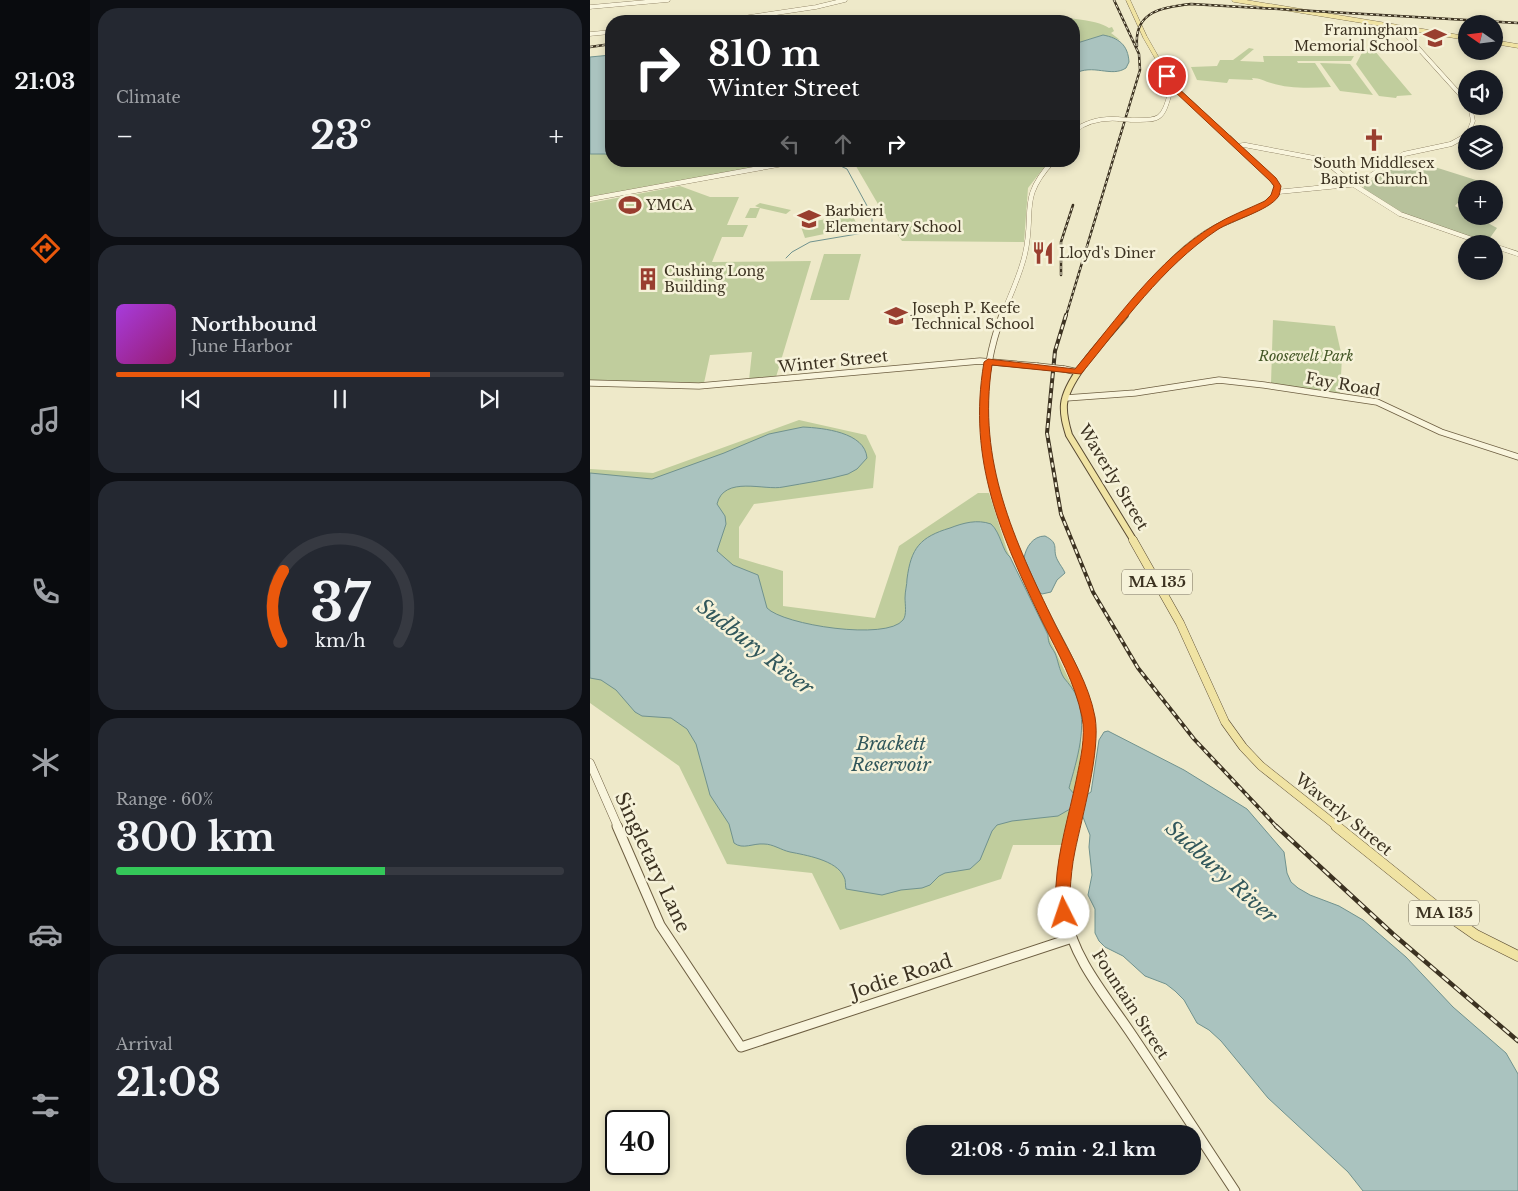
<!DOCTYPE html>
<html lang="en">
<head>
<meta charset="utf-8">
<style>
	body { margin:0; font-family:"Libre Baskerville",serif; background:#242831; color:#f1f3f6; height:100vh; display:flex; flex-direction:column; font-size:19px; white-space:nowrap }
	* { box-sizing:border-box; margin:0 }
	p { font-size:16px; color:#9ea1a6 }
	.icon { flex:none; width:28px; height:28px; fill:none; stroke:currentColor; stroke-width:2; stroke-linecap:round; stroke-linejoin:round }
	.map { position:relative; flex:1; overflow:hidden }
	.panel { display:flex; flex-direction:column; gap:8px; padding:8px; background:#0d0f14; width:500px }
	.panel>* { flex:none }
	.banner { position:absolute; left:15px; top:15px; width:475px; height:152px; border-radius:20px; box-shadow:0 2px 8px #0003; background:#202124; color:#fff; overflow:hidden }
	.needle { width:32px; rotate:284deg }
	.tools { position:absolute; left:868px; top:15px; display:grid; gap:10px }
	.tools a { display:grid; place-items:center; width:45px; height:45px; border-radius:50%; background:#171b24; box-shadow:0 2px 8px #0003; font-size:25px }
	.speed { position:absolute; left:15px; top:1110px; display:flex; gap:10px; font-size:25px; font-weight:700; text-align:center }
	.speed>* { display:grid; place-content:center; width:65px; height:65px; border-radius:50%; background:#171b24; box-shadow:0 2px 8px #0003; line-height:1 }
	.speed .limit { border:2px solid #111; border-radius:8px; background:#fff; color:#111 }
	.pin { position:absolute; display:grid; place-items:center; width:42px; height:42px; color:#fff; margin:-21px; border:2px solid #fff; border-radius:50%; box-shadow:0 1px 5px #0007 }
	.me { position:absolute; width:55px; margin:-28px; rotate:356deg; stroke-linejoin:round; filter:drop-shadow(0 0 4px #0008) }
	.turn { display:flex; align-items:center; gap:18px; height:105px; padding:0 20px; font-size:22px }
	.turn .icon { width:65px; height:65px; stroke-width:2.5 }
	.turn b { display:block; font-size:35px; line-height:42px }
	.lanes { display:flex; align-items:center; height:48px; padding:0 20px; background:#0003; justify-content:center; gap:25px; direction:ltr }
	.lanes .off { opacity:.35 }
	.big { font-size:38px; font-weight:700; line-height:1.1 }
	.panel .tile { flex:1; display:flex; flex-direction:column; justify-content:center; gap:8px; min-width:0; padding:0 18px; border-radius:20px; background:#242831 }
	.panel .dial { align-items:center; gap:0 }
	.dial svg { height:130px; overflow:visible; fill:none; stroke:#363941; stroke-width:7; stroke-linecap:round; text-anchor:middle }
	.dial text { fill:#f1f3f6; stroke:none }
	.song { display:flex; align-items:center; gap:15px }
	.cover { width:60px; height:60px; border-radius:8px; background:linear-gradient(135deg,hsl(280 70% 55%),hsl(320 70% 35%)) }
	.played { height:5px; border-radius:2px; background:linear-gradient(90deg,#ea580c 70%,#363941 70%) }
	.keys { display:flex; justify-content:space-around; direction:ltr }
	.heat { display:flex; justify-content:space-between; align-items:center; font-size:28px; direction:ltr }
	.charge { height:8px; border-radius:4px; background:linear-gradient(90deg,#34c759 60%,#363941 0) }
	.trip { position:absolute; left:316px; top:1125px; width:295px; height:50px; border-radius:20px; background:#171b24; box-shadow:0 2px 8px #0003; font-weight:700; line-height:50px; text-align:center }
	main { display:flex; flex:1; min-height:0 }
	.dock { display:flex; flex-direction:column; width:90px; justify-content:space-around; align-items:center; background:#090b0e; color:#9ea1a6 }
	.dock .icon { width:35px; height:35px }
	.dock .on { color:#ea580c }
	.dock b { font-size:22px; color:#f1f3f6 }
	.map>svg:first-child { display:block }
	.green { fill:#c0cd9d }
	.cemetery { fill:#b8c29c }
	.water { fill:#aac3bf; stroke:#70928e }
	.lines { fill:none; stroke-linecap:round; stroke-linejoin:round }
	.stream { stroke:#70928e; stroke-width:1 }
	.secondary-far4-casing { stroke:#6d5e41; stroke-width:4.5 }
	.secondary-far3-casing { stroke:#6d5e41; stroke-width:5 }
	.secondary-far2-casing { stroke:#6d5e41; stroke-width:7 }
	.secondary-far1-casing { stroke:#6d5e41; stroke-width:9 }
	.secondary-casing { stroke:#6d5e41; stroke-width:11 }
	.primary-far4-casing { stroke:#594a32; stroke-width:4.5 }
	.primary-far3-casing { stroke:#594a32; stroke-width:5.5 }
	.primary-far2-casing { stroke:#594a32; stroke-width:8 }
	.primary-far1-casing { stroke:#594a32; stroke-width:9 }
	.primary-casing { stroke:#594a32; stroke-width:11 }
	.secondary-far4 { stroke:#f9f5dd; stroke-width:4 }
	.secondary-far3 { stroke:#f9f5dd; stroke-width:4.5 }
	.secondary-far2 { stroke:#f9f5dd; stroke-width:5.5 }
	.secondary-far1 { stroke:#f9f5dd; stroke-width:8 }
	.secondary { stroke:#f9f5dd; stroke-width:9 }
	.primary-far4 { stroke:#f0e3a3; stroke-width:4 }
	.primary-far3 { stroke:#f0e3a3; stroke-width:5 }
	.primary-far2 { stroke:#f0e3a3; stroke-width:6 }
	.primary-far1 { stroke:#f0e3a3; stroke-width:8 }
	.primary { stroke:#f0e3a3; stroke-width:10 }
	.rail-far2-casing { stroke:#3c3221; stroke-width:2.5 }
	.rail-far1-casing { stroke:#3c3221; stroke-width:4 }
	.rail-casing { stroke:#3c3221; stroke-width:4.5 }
	.rail-far2 { stroke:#f6f2d9; stroke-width:1; stroke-dasharray:3; stroke-linecap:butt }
	.rail-far1 { stroke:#f6f2d9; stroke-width:2; stroke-dasharray:5; stroke-linecap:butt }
	.rail { stroke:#f6f2d9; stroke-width:2.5; stroke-dasharray:8; stroke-linecap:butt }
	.secondary-bridge-far1-casing { stroke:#6d5e41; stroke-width:4.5; stroke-linecap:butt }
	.secondary-bridge-casing { stroke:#6d5e41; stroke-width:7; stroke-linecap:butt }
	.secondary-bridge-far1 { stroke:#f9f5dd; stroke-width:4 }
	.secondary-bridge { stroke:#f9f5dd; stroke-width:5.5 }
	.route { fill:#ea580c; stroke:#983908 }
	.labels { text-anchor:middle; stroke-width:5; stroke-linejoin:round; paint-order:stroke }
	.far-poi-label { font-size:14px; fill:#3c3221; stroke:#f6f2d9; text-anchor:start }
	.far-park-label { font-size:14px; font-style:italic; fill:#455828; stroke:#f6f2d9 }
	.shield { fill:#f6f2d9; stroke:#746c58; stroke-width:1 }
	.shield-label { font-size:15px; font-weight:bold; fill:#3c3221 }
	.street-label { font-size:16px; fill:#3c3221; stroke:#f6f2d9 }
	.water-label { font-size:18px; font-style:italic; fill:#31575b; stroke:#f6f2d9 }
	.near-street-label { font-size:19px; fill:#3c3221; stroke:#f6f2d9 }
	.near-water-label { font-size:21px; font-style:italic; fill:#31575b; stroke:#f6f2d9 }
</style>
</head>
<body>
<main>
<nav class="dock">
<b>21:03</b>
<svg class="icon on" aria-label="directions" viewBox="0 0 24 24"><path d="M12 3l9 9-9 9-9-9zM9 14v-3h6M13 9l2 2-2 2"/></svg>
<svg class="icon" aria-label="music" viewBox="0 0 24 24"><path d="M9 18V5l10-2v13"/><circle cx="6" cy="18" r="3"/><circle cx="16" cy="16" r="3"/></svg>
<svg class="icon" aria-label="phone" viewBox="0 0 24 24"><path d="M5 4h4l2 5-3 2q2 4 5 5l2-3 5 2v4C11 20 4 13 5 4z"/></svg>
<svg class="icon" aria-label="climate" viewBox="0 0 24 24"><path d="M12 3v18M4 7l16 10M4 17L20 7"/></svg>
<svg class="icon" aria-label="car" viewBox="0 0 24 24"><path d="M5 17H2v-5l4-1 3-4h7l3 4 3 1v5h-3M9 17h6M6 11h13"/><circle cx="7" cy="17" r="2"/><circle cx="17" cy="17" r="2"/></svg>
<svg class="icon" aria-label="filters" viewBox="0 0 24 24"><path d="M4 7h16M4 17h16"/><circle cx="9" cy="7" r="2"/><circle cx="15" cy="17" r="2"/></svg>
</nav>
<section class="panel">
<div class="tile"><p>Climate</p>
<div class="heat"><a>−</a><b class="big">23°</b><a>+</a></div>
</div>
<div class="tile">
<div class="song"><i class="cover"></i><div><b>Northbound</b><p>June Harbor</p></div></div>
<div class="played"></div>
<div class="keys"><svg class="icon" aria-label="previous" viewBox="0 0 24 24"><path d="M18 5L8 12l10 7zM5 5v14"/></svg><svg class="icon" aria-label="pause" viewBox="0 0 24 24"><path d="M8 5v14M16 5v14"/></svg><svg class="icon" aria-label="next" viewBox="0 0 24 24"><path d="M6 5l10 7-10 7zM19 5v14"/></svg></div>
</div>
<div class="tile dial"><svg viewBox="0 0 100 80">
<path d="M14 69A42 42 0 1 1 86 69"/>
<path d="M14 69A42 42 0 0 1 15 25" stroke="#ea580c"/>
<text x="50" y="56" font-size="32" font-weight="700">37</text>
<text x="50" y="72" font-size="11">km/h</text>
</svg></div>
<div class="tile"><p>Range · 60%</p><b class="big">300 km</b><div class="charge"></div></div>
<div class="tile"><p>Arrival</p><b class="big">21:08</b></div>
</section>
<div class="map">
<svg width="928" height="1191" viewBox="0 0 928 1191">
	<rect width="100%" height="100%" fill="#eee9c9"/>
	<!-- green -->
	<g class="green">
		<path d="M445 16C461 16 508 19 519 28L522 27 524 31 521 33 530 40 513 35 484 44V21H433Z"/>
		<path d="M659 48 664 49 650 61 674 62 673 56H764L761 61H707L708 63H725L741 87C721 88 700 89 681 83 674 81 670 78 662 78L663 80 639 79 637 83 607 80 601 67 627 66 630 60H643Z"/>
		<polygon points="774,49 784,50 822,95 807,96 806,98 789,96 766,64"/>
		<polygon points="730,63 760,64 783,95 750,91"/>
		<polygon points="0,154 21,154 21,161 197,161 0,198"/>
		<polygon points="263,161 459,161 438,188 434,242 312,241 299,223"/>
		<polygon points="90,186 120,197 149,197 137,225 158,225 153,237 132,237 122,262 221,261 186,377 159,380 162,352 120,355 114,383 0,380 0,203"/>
		<polygon points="170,203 201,210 196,214 170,208 166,218 155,218 160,208 170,208 165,206"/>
		<polygon points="262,214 268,227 215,238 210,224"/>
		<polygon points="234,254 271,254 259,300 220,300"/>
		<polygon points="683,320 745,326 752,357 750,394 681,383"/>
		<path d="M209 420 276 435 286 456 283 488 164 504 149 527V558L193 571V606L285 618 309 546 388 493H399L417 550 483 688C503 739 483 793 471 845H423L411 879 250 930 222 873 137 864 89 766 0 703V469L63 473Z"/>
	</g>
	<!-- cemetery -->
	<polygon class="cemetery" points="813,157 889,181 882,189 876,189 876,194 865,206 876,212 876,216 885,216 907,228 897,242 816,215 773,189 774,186"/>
	<!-- water -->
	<g class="water">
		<path d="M513 35C529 38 538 45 539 62L536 68C521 78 503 63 484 74V44Z"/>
		<polygon points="21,55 21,154 0,154 0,57"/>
		<path d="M213 427C233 428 275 432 277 458L267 469 258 474C237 480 215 483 193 487 175 491 134 475 127 504L135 516 136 524 127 551 143 565 168 575 177 608C193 625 297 641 313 620 317 615 315 604 315 598 315 591 317 585 317 579 321 548 330 537 360 528 373 523 387 519 401 524 411 533 412 551 420 557L458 635C458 644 461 646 465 653 468 660 469 670 474 678 479 684 484 690 487 697 498 726 487 759 479 788L484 794 495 796 501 792 509 740 514 732 518 731 594 770 657 809 694 852 697 873 701 882 708 888 720 895 749 906 773 920 816 957 863 1007 916 1053 928 1074V1191H773L758 1172 678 1098 631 1041 619 1030 607 1023 594 1000 585 991 576 984 555 976 533 956 515 947 509 941 505 933V909L498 895 502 875 499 847 500 835 491 812 480 809 468 816 422 821 407 825 402 831 390 860 380 869 355 873 349 876 340 885 332 888 311 890 292 895 256 889C255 885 256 880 254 877 247 860 215 855 200 852 191 850 183 844 174 844 163 843 153 850 144 843L139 824 120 795 106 744 97 729 81 718 52 716 45 712 26 690 11 680 0 678V473L62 479 134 453 179 434Z"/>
		<path d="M455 536C471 544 461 549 468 561 470 565 473 568 475 573L467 580 461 592 452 594 449 592 434 558C436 547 443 536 455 536Z"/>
	</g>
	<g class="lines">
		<!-- stream -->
		<polyline class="stream" points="196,258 202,252 220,242 273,233 282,225 282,215 257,169 240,161"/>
		<defs>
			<g id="secondary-far4">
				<polyline points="0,7 78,0"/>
				<polyline points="133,21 226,7 255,0"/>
				<polyline points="810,28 876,101"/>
				<polyline points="0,34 21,32"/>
				<path d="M541 120C570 120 572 121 580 93L586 89"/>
				<path d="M484 131C497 121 512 118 528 119"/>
				<polyline points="878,134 883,121 880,106"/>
				<polyline points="869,140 876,136"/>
			</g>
			<g id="secondary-far3">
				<polyline points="647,146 655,145 734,160 764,185 810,214 896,244"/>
				<polyline points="687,192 768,184 814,154 861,144 872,138"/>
				<polyline points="0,199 209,161"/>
				<polyline points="904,246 928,254"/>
				<path d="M412 316C420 296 430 276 435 254 445 211 428 199 463 161"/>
			</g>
			<g id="secondary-far2">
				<path d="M412 315C383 394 393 464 422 541"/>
				<polyline points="474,369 488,372"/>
				<polyline points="0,383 109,386 390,361 447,366"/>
				<polyline points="476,398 545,393 629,380 674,385 787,402 851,432 928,457"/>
			</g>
			<g id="secondary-far1">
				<path d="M421 540C432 568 446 596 460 623 477 656 499 692 499 730 500 763 489 796 481 827"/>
				<polyline points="0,763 28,827"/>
			</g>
			<g id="secondary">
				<polyline points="27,826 70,925 151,1047 482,938"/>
				<path d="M482 826C475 854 469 884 475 913 483 958 515 995 540 1032 576 1085 610 1138 645 1191"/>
			</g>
			<g id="primary-far4">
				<polyline points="538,0 555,37 583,86 641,140"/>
				<polyline points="644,0 876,38"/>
				<polyline points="904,42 928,46"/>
			</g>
			<path id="primary-far3" d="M534 316C561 283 589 246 628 226 644 218 686 206 687 187L683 180 639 138"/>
			<path id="primary-far2" d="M535 315C517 337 477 377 474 404 473 415 476 425 479 435L544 541"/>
			<polyline id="primary-far1" points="543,540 590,623 635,722 653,747 671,766 748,827"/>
			<polyline id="primary" points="746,826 853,912 886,935 928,956"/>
		</defs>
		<!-- secondary-far4 casing -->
		<use href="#secondary-far4" class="secondary-far4-casing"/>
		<!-- secondary-far3 casing -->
		<use href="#secondary-far3" class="secondary-far3-casing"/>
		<!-- secondary-far2 casing -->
		<use href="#secondary-far2" class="secondary-far2-casing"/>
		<!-- secondary-far1 casing -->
		<use href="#secondary-far1" class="secondary-far1-casing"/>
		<!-- secondary casing -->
		<use href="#secondary" class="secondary-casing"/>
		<!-- primary-far4 casing -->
		<use href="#primary-far4" class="primary-far4-casing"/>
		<!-- primary-far3 casing -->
		<use href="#primary-far3" class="primary-far3-casing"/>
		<!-- primary-far2 casing -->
		<use href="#primary-far2" class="primary-far2-casing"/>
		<!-- primary-far1 casing -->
		<use href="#primary-far1" class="primary-far1-casing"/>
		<!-- primary casing -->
		<use href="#primary" class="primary-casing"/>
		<!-- secondary-far4 -->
		<use href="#secondary-far4" class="secondary-far4"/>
		<!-- secondary-far3 -->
		<use href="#secondary-far3" class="secondary-far3"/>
		<!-- secondary-far2 -->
		<use href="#secondary-far2" class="secondary-far2"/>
		<!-- secondary-far1 -->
		<use href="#secondary-far1" class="secondary-far1"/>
		<!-- secondary -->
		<use href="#secondary" class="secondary"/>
		<!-- primary-far4 -->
		<use href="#primary-far4" class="primary-far4"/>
		<!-- primary-far3 -->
		<use href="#primary-far3" class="primary-far3"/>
		<!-- primary-far2 -->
		<use href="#primary-far2" class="primary-far2"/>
		<!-- primary-far1 -->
		<use href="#primary-far1" class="primary-far1"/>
		<!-- primary -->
		<use href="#primary" class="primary"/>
		<defs>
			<g id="rail-far2">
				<path d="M547 46C544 11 573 7 601 4L928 23"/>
				<polyline points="0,47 21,44"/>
				<polyline points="471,275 471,242 483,205"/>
				<polyline points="476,316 550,70 549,54 524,0"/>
			</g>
			<polyline id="rail-far1" points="476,315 465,351 457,433 471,514 503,592 548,668 604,739 687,827"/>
			<polyline id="rail" points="686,826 803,934 928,1041"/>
		</defs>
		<!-- rail-far2 casing -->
		<use href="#rail-far2" class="rail-far2-casing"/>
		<!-- rail-far1 casing -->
		<use href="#rail-far1" class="rail-far1-casing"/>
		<!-- rail casing -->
		<use href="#rail" class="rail-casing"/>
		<!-- rail-far2 -->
		<use href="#rail-far2" class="rail-far2"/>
		<!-- rail-far1 -->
		<use href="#rail-far1" class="rail-far1"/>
		<!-- rail -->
		<use href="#rail" class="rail"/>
		<defs>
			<polyline id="secondary-bridge-far1" points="528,119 541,120"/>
			<polyline id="secondary-bridge" points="447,366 474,369"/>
		</defs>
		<!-- secondary-bridge-far1 casing -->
		<use href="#secondary-bridge-far1" class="secondary-bridge-far1-casing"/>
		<!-- secondary-bridge casing -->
		<use href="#secondary-bridge" class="secondary-bridge-casing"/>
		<!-- secondary-bridge-far1 -->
		<use href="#secondary-bridge-far1" class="secondary-bridge-far1"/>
		<!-- secondary-bridge -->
		<use href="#secondary-bridge" class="secondary-bridge"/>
	</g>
	<!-- route -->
	<path class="route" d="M577 74 588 88 686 178 691 186C690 190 690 195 688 197 678 211 642 220 627 230 572 267 533 323 491 374L402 365C387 461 424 540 465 624 480 654 499 684 505 717 511 750 492 817 485 851 482 865 481 878 480 892 480 901 483 910 479 918L474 920 469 918C465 908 465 896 466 885 468 850 479 815 486 781 490 761 496 737 492 717 485 683 468 653 453 623 411 536 377 461 394 362L398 359 485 369C527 319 567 260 623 226 639 216 658 209 675 201L681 195 684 186 680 181 584 91 574 76Z"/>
	<!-- icons -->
	<defs>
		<symbol id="school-bare" viewBox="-9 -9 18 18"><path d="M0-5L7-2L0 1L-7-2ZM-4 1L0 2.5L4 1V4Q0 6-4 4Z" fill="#993e2f" stroke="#f6f2d9" stroke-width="2.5" paint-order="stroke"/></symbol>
		<symbol id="church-bare" viewBox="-9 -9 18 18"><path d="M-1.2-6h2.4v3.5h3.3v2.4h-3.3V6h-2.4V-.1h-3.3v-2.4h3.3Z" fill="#993e2f" stroke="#f6f2d9" stroke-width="2.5" paint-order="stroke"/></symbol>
		<symbol id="stadium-bare" viewBox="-9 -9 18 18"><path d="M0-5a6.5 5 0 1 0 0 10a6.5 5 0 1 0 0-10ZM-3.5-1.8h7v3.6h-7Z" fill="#993e2f" stroke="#f6f2d9" stroke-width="2.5" paint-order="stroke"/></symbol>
		<symbol id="restaurant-bare" viewBox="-9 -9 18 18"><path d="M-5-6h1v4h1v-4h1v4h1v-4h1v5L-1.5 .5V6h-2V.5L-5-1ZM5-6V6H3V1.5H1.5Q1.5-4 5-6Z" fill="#993e2f" stroke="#f6f2d9" stroke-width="2.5" paint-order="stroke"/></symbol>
		<symbol id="building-bare" viewBox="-9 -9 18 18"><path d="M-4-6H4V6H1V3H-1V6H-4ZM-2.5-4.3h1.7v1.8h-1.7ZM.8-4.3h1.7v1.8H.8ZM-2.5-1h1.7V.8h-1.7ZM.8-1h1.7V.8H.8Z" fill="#993e2f" stroke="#f6f2d9" stroke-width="2.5" paint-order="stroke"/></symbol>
	</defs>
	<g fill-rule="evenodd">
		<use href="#school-bare" x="829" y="22" width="32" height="32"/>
		<use href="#church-bare" x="768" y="124" width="32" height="32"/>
		<use href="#stadium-bare" x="24" y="189" width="32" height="32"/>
		<use href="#school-bare" x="203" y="203" width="32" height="32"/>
		<use href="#restaurant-bare" x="437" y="237" width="32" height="32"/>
		<use href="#building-bare" x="42" y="263" width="32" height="32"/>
		<use href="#school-bare" x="290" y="300" width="32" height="32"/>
	</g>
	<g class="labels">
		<!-- far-poi labels -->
		<g class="far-poi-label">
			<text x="828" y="35" text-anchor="end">Framingham<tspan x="828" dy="16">Memorial School</tspan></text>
			<text x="784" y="168" text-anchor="middle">South Middlesex<tspan x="784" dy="16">Baptist Church</tspan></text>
			<text x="56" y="210">YMCA</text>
			<text x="235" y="216">Barbieri<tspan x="235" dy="16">Elementary School</tspan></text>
			<text x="469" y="258">Lloyd's Diner</text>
			<text x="74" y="276">Cushing Long<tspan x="74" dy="16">Building</tspan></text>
			<text x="322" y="313">Joseph P. Keefe<tspan x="322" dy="16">Technical School</tspan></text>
		</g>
		<!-- far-park labels -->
		<g class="far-park-label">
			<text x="716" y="361">Roosevelt Park</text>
		</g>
		<!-- shield labels -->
		<g class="shield">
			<rect x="532" y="569.5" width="70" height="25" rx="4"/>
			<rect x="819" y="900.5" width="70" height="25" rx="4"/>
		</g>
		<g class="shield-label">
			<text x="567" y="587">MA 135</text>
			<text x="854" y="918">MA 135</text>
		</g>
		<!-- street labels -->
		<g class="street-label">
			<text transform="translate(243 361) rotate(-6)" y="6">Winter Street</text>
			<text transform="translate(753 384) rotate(10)" y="6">Fay Road</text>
			<text transform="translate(524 477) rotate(59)" y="6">Waverly Street</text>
			<text transform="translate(754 814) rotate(39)" y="6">Waverly Street</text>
			<text transform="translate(541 1004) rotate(57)" y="6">Fountain Street</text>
		</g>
		<!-- water labels -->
		<g class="water-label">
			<text x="301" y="750">Brackett<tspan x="301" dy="21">Reservoir</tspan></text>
		</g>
		<!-- near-street labels -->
		<g class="near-street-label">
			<text transform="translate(63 862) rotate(65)" y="7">Singletary Lane</text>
			<text transform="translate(311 976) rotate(-18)" y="7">Jodie Road</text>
		</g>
		<!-- near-water labels -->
		<g class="near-water-label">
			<text transform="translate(165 647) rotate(38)" y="7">Sudbury River</text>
			<text transform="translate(631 872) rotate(42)" y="7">Sudbury River</text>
		</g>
	</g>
</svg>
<div class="tools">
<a><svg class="needle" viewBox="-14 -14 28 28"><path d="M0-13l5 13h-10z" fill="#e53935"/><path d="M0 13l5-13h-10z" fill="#9ea1a6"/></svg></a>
<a><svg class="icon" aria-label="sound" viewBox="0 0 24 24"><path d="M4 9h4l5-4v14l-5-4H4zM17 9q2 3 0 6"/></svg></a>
<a><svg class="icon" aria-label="layers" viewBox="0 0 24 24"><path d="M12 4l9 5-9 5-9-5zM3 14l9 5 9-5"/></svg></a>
<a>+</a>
<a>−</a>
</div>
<div class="speed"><div class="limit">40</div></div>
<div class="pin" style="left:577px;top:76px;background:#d93025"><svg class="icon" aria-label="arrive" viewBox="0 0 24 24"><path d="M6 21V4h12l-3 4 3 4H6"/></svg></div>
<svg class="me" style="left:474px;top:913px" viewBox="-20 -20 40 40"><circle r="19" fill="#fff"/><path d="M0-13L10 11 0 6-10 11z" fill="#ea580c"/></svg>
<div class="trip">21:08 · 5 min · 2.1 km</div>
<div class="banner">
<div class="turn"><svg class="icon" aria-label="right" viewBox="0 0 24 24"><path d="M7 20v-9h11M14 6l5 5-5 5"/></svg><div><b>810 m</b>Winter Street</div></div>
<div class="lanes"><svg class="icon off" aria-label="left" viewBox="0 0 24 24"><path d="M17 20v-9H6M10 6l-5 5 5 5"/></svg><svg class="icon off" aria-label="ahead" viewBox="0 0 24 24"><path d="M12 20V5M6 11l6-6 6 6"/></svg><svg class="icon" aria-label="right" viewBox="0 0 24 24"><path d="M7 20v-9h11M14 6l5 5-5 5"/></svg></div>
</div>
</div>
</main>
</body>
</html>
